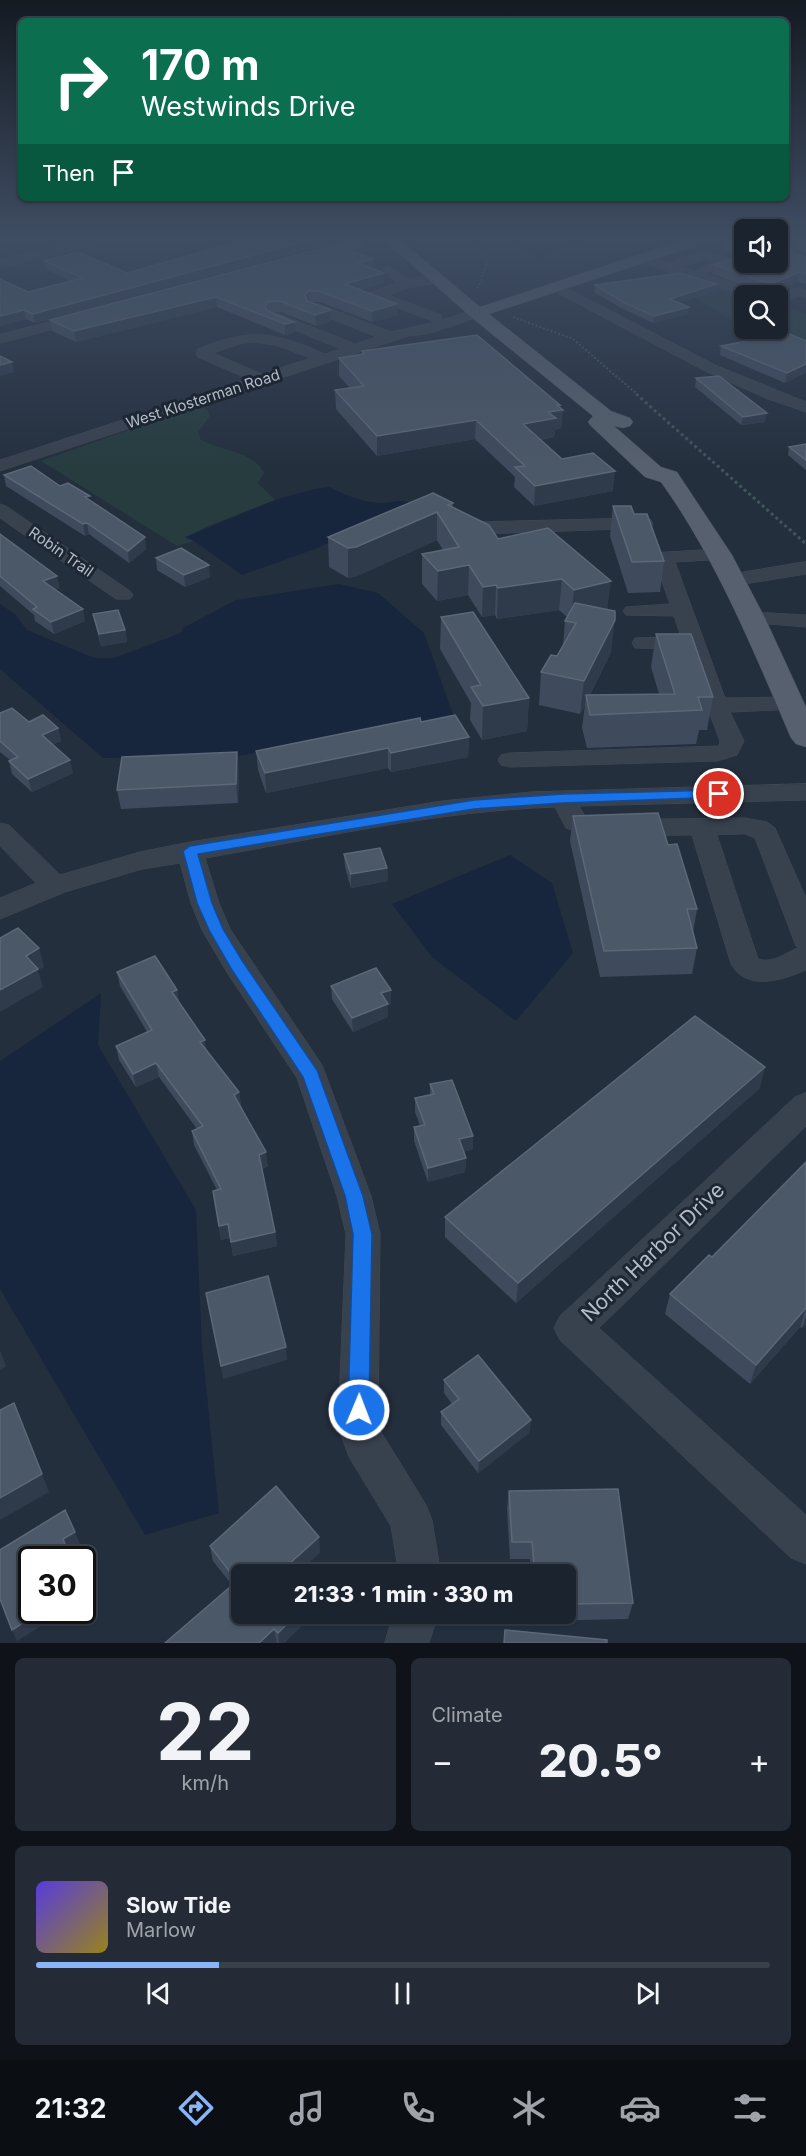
<!DOCTYPE html>
<html lang="en">
<head>
<meta charset="utf-8">
<style>
	body { margin:0; font-family:Inter,sans-serif; background:#242b36; color:#f1f3f6; height:100vh; display:flex; flex-direction:column; font-size:22px; white-space:nowrap }
	* { box-sizing:border-box; margin:0 }
	p { font-size:20px; color:#a0a4aa }
	.icon { flex:none; width:33px; height:33px; fill:none; stroke:currentColor; stroke-width:2; stroke-linecap:round; stroke-linejoin:round }
	.map { position:relative; height:1643px; overflow:hidden }
	.sheet { display:flex; flex-direction:column; gap:15px; padding:15px; background:#0f1319; flex:1 }
	.sheet>* { flex:none }
	.top-card { position:absolute; left:18px; top:18px; width:771px; height:183px; border-radius:9px; box-shadow:0 2px 4px #0004,0 0 0 2px #39404a; background:#0b6e4f; color:#fff; overflow:hidden }
	.controls { position:absolute; left:734px; top:219px; display:grid; gap:12px }
	.controls a { display:grid; place-items:center; width:54px; height:54px; border-radius:9px; background:#1b232e; box-shadow:0 2px 4px #0004,0 0 0 2px #39404a; font-size:30px }
	.speed { position:absolute; left:18px; top:1546px; display:flex; gap:12px; font-size:30px; font-weight:700; text-align:center }
	.speed>* { display:grid; place-content:center; width:78px; height:78px; border-radius:50%; background:#1b232e; box-shadow:0 2px 4px #0004,0 0 0 2px #39404a; line-height:1 }
	.speed .limit { border:3px solid #111; border-radius:9px; background:#fff; color:#111 }
	.pin { position:absolute; display:grid; place-items:center; width:51px; height:51px; color:#fff; margin:-26px; border:3px solid #fff; border-radius:50%; box-shadow:0 2px 6px #0007 }
	.me { position:absolute; width:66px; margin:-33px; rotate:1deg; stroke-linejoin:round; filter:drop-shadow(0 0 4px #0008) }
	.turn { display:flex; align-items:center; gap:21px; height:126px; padding:0 24px; font-size:27px }
	.turn .icon { width:78px; height:78px; stroke-width:2.5 }
	.turn b { display:block; font-size:42px; line-height:51px }
	.then { display:flex; align-items:center; height:57px; padding:0 24px; background:#0003; gap:12px; font-size:22px }
	.big { font-size:45px; font-weight:800; line-height:1.1 }
	.sheet .tile { flex:1; display:flex; flex-direction:column; justify-content:center; gap:9px; min-width:0; padding:0 21px; border-radius:9px; background:#242b36 }
	.sheet .dial { align-items:center; gap:0 }
	.dial b { font-size:78px; line-height:1 }
	.song { display:flex; align-items:center; gap:18px }
	.cover { width:72px; height:72px; border-radius:9px; background:linear-gradient(135deg,hsl(250 70% 55%),hsl(50 70% 35%)) }
	.played { height:6px; border-radius:3px; background:linear-gradient(90deg,#8ab4f8 25%,#39404a 25%) }
	.keys { display:flex; justify-content:space-around; direction:ltr }
	.heat { display:flex; justify-content:space-between; align-items:center; font-size:33px; direction:ltr }
	.sheet .tiles { flex:1; display:grid; gap:15px; grid-template-columns:1fr 1fr }
	.tile:last-child { grid-column:span 2 }
	.trip { position:absolute; left:231px; top:1564px; width:345px; height:60px; border-radius:9px; background:#1b232e; box-shadow:0 2px 4px #0004,0 0 0 2px #39404a; font-weight:800; line-height:60px; text-align:center }
	.tabs { display:flex; height:96px; justify-content:space-around; align-items:center; background:#0b0e12; color:#a0a4aa }
	.tabs .icon { width:42px; height:42px }
	.tabs .selected { color:#8ab4f8 }
	.tabs b { font-size:27px; color:#f1f3f6 }
	.map>svg:first-child { display:block }
	.green { fill:#263c3f }
	.water { fill:#17263c }
	.lines { fill:none; stroke-linecap:round; stroke-linejoin:round }
	.minor-casing { stroke:#414a57; stroke-width:1 }
	.major-casing { stroke:#414a57; stroke-width:1 }
	.path-far1 { stroke:#3f5557; stroke-width:2; stroke-dasharray:2 2; stroke-linecap:butt }
	.path { stroke:#3f5557; stroke-width:3; stroke-dasharray:3 3; stroke-linecap:butt }
	.minor { fill:#38414e; fill-rule:evenodd }
	.major { fill:#56606e; fill-rule:evenodd }
	.wall { fill:#3f4b5c }
	.shaded-wall { fill:#2f3b4b }
	.building { fill:#4b5868; stroke:#5c6777; stroke-width:1.5 }
	.route { fill:#1a73e8; stroke:#114b97; stroke-width:1.5 }
	.labels { text-anchor:middle; stroke-width:6; stroke-linejoin:round; paint-order:stroke }
	.far-street-label { font-size:15px; fill:#b4bcc9; stroke:#1d2633 }
	.near-street-label { font-size:21px; fill:#b4bcc9; stroke:#1d2633 }
</style>
</head>
<body>
<div class="map">
<svg width="806" height="1643" viewBox="0 0 806 1643">
	<rect width="100%" height="100%" fill="#242f3e"/>
	<!-- green -->
	<g class="green">
		<polygon points="722,285 753,295 744,296 744,325 729,319 694,297"/>
		<polygon points="777,304 806,314 806,373 802,347 754,329 777,328"/>
		<path d="M199 405 207 409 210 416 198 432 201 440C222 451 253 451 264 473L258 483 275 500 208 526 186 538 194 541 177 546 41 461Z"/>
	</g>
	<!-- water -->
	<g class="water">
		<polygon points="510,238 598,238 544,252 540,257 534,257 534,254"/>
		<path d="M329 487C346 495 361 502 380 503 390 503 399 499 408 502L406 509 315 549 242 575 194 541 185 537 275 500 314 489Z"/>
		<polygon points="339,584 378,593 424,633 454,717 233,757 103,758 0,669 0,604 15,614 27,630 94,658 114,658 181,633 183,628 236,600"/>
		<polygon points="510,855 552,883 573,953 516,1021 432,957 392,904"/>
		<polygon points="101,993 98,1045 196,1210 202,1347 219,1513 145,1535 0,1289 0,1061"/>
	</g>
	<g class="lines">
		<defs>
			<g id="minor">
				<polygon points="91,238 113,238 111,241 0,268 0,260"/>
				<polygon points="359,238 380,238 322,256 316,252 318,249"/>
				<polygon points="806,240 806,248 791,253 785,249"/>
				<path d="M704 251 732 259 734 262 705 274 768 296H747L639 262 637 259 643 255 669 263ZM704 259 715 262 694 271 682 267Z"/>
				<path d="M389 266 408 280 437 275 444 279 442 282 408 288 388 295 441 315 442 320 477 309 484 313 482 316 427 334 408 336 0 471V460L248 379 198 357 196 354 198 349C251 327 274 332 325 354L341 349 270 320 268 317 270 314H280L355 344 377 337 309 310 307 307 309 304H319L391 332 435 322 371 298 369 295 371 292 396 283 383 270ZM252 342 275 345 311 358 262 374 213 353 239 344Z"/>
				<polygon points="557,283 715,365 806,402 806,412 768,399 705,371 552,290 550,287 552,284"/>
				<polygon points="798,288 806,290 806,298 799,296 777,304 777,296"/>
				<polygon points="84,313 89,314 91,317 89,320 0,343 0,335"/>
				<polygon points="0,504 6,506 130,591 133,595 130,599 116,599 0,518"/>
				<polygon points="644,518 651,520 653,524 651,528 479,534 472,532 470,528 472,524 479,522"/>
				<polygon points="720,549 727,551 730,555 727,559 675,562 725,698 791,697 799,699 802,704 799,709 730,712 744,741 737,755 717,761 510,767 501,765 498,760 501,755 510,753 719,746 720,741 685,649 635,648 632,643 635,638 681,637 674,616 626,615 623,611 626,607 670,604 653,557 656,553"/>
				<polygon points="806,562 806,574 732,586 725,584 722,580 725,576 732,574"/>
				<polygon points="752,612 806,615 806,627 745,622 742,618 745,614"/>
				<path d="M806 784V800L579 806 585 816 593 820 745 818 767 822 775 828 806 898V970C782 980 747 992 731 964L692 835 591 836 566 828 555 807C437 811 321 838 205 858L219 903 230 929 322 1065 371 1196 380 1234 378 1427 426 1505 432 1520 441 1575H399L391 1526 349 1457 338 1427 346 1234 337 1196 297 1078 228 974 202 930 191 903 180 863 142 869 65 892 0 919V898L36 883 0 846V823L9 825 60 875 140 852 190 842 442 801 531 792ZM745 834 755 838 796 946 800 947C786 952 774 964 758 959L717 835Z"/>
				<polygon points="806,1093 806,1126 599,1328 806,1515 806,1564 791,1558 560,1340 554,1328 560,1316 795,1097"/>
				<polygon points="394,1614 438,1614 429,1643 385,1643"/>
			</g>
			<path id="major" d="M382 238H398L480 307 689 238H712L710 241 489 314 611 411 630 418 633 422 630 426 623 428 614 426 661 467 677 472 732 555 765 618 806 707V747L796 744 791 738C753 650 717 560 661 482L645 477 591 426 588 422 593 416 471 317Z"/>
		</defs>
		<!-- minor casing -->
		<use href="#minor" class="minor-casing"/>
		<!-- major casing -->
		<use href="#major" class="major-casing"/>
		<!-- path-far1 -->
		<g class="path-far1">
			<polyline points="463,238 487,262 477,290"/>
			<polyline points="513,317 573,339 638,395"/>
		</g>
		<!-- path -->
		<polyline class="path" points="636,394 806,544"/>
		<!-- minor -->
		<use href="#minor" class="minor"/>
		<!-- major -->
		<use href="#major" class="major"/>
	</g>
	<!-- wall -->
	<g class="wall">
		<polygon points="217,238 329,238 329,244 35,323 26,319 0,326 28,292 71,281 46,269 44,261 127,273 232,244"/>
		<polygon points="744,238 744,262 777,238 806,238 806,254 792,243 788,246 793,253 806,257 806,284 798,282 768,294 712,274 714,265 744,255 724,251 726,242"/>
		<polygon points="363,245 363,255 373,259 373,269 384,273 384,283 360,290 397,315 372,322 320,302 309,302 331,310 331,321 316,326 281,312 271,313 294,322 295,332 285,335 217,307 76,342 52,331 50,320"/>
		<polygon points="716,284 715,291 679,303 688,314 653,323 621,308 594,292 595,285"/>
		<polygon points="806,341 785,383 720,355 721,346"/>
		<polygon points="362,351 560,407 563,410 561,428 555,430 554,437 541,440 562,459 613,491 534,506 514,487 515,477 475,439 377,456 336,409 335,390 350,388 339,376 339,358 362,354"/>
		<polygon points="696,378 765,422 741,425 695,387"/>
		<polygon points="806,444 806,470 788,455 789,447"/>
		<polygon points="4,475 60,486 90,501 146,549 129,563 89,534 85,536 6,486"/>
		<polygon points="453,503 453,508 498,539 548,528 608,609 611,652 590,695 659,694 651,667 656,634 713,697 707,730 699,730 696,744 587,748 582,728 585,705 580,714 539,705 541,672 557,656 563,646 565,621 567,617 559,610 497,619 495,615 482,617 468,595 437,601 422,584 422,554 443,550 437,540 357,576 348,578 329,567 328,537"/>
		<polygon points="613,506 634,514 664,561 660,592 628,593 610,536"/>
		<polygon points="0,534 60,588 55,589 85,621 54,634 35,621 34,615 0,586"/>
		<polygon points="156,558 210,577 185,587 157,570"/>
		<polygon points="93,614 125,630 127,642 101,646 96,627"/>
		<polygon points="441,617 529,698 527,731 482,740 470,720 471,703 440,649"/>
		<polygon points="0,713 29,722 58,728 61,741 52,745 73,773 32,792 12,774 9,761 10,760 0,752"/>
		<polygon points="421,722 469,737 468,757 391,772 388,768 266,793 258,770 256,751"/>
		<polygon points="239,771 238,803 121,809 117,790"/>
		<polygon points="573,816 668,845 697,909 693,932 697,948 692,974 600,977 570,841"/>
		<polygon points="344,854 387,868 388,881 351,888 345,867"/>
		<polygon points="117,972 177,990 179,1002 207,1051 239,1092 241,1106 268,1166 262,1169 275,1232 277,1246 233,1256 230,1238 221,1240 213,1191 217,1190 194,1145 192,1131 197,1129 159,1077 136,1087 119,1060 116,1046 147,1032 120,986"/>
		<polygon points="331,986 391,990 391,1004 388,1005 388,1017 353,1032 332,999"/>
		<polygon points="430,1084 473,1149 463,1152 466,1158 465,1172 428,1182 414,1141 414,1127 420,1126 415,1112 415,1098 430,1095"/>
		<polygon points="760,1088 516,1303 445,1237 445,1217"/>
		<polygon points="806,1162 806,1324 802,1328 800,1327 750,1384 665,1314 670,1294 712,1257"/>
		<polygon points="444,1380 531,1420 529,1433 478,1473 441,1425 441,1412 452,1404 444,1393"/>
		<polygon points="509,1491 633,1603 628,1619 534,1621 534,1614 566,1614 566,1575 531,1575 530,1559 510,1559 507,1509"/>
		<polygon points="210,1546 320,1552 296,1575 314,1614 284,1643 165,1643 232,1585 213,1561"/>
	</g>
	<!-- shaded-wall -->
	<g class="shaded-wall">
		<polygon points="318,238 329,238 329,244 35,323 33,314"/>
		<polygon points="787,238 793,238 792,243 783,249 784,239"/>
		<polygon points="363,245 363,255 348,250"/>
		<polygon points="373,259 373,269 358,263"/>
		<polygon points="800,272 798,282 768,294 770,284"/>
		<polygon points="384,273 384,283 345,294 345,284"/>
		<polygon points="716,284 715,291 669,306 670,299"/>
		<polygon points="309,291 309,302 305,306 305,295"/>
		<polygon points="216,297 217,307 76,342 74,331"/>
		<polygon points="397,304 397,315 372,322 372,311"/>
		<polygon points="689,307 688,314 653,323 654,316"/>
		<polygon points="24,310 26,319 0,326 0,316"/>
		<polygon points="331,310 331,321 316,326 315,315"/>
		<polygon points="294,322 295,332 285,335 285,324"/>
		<polygon points="12,362 14,372 0,376 0,365"/>
		<polygon points="806,364 806,373 785,383 787,373"/>
		<polygon points="557,405 560,405 560,410 563,410 561,428 555,430 554,437 522,443 523,424 548,412"/>
		<polygon points="767,413 765,422 741,425 743,417"/>
		<polygon points="476,420 475,439 377,456 377,436"/>
		<polygon points="615,471 613,491 534,506 535,486"/>
		<polygon points="437,512 437,540 357,576 348,578 348,548"/>
		<polygon points="87,523 89,534 85,536 83,524"/>
		<polygon points="145,537 146,549 129,563 128,551"/>
		<polygon points="209,565 210,577 185,587 184,575"/>
		<polygon points="469,565 468,595 437,601 438,571"/>
		<polygon points="57,576 60,588 45,593 43,581"/>
		<polygon points="562,579 559,610 497,619 498,588"/>
		<polygon points="611,581 607,611 571,621 574,590"/>
		<polygon points="496,585 495,615 482,617 483,587"/>
		<polygon points="83,609 85,621 54,634 51,622"/>
		<polygon points="615,620 611,652 587,700 586,695 585,705 580,714 584,681"/>
		<polygon points="125,630 127,642 101,646 99,634"/>
		<polygon points="529,698 527,731 482,740 483,706"/>
		<polygon points="58,728 61,741 44,748 42,735"/>
		<polygon points="469,737 468,757 391,772 391,753"/>
		<polygon points="388,748 388,768 266,793 265,773"/>
		<polygon points="237,752 239,771 238,803 236,784"/>
		<polygon points="70,760 73,773 32,792 28,779"/>
		<polygon points="387,868 388,881 351,888 351,874"/>
		<polygon points="39,948 44,967 38,970 43,987 0,1012 0,990 26,956"/>
		<polygon points="177,990 179,1004 172,992"/>
		<polygon points="391,990 391,1004 388,1005 388,1017 353,1032 352,1018 381,993"/>
		<polygon points="205,1040 207,1054 200,1042"/>
		<polygon points="156,1063 159,1077 136,1087 133,1074"/>
		<polygon points="765,1067 760,1088 516,1303 518,1283"/>
		<polygon points="239,1092 241,1106 234,1095"/>
		<polygon points="473,1136 473,1149 458,1153 459,1139"/>
		<polygon points="266,1152 268,1166 261,1169 259,1155"/>
		<polygon points="466,1158 465,1172 428,1182 428,1168"/>
		<polygon points="228,1224 230,1238 221,1240 219,1226"/>
		<polygon points="275,1232 277,1246 233,1256 231,1242"/>
		<polygon points="806,1308 800,1327 750,1384 756,1365"/>
		<polygon points="806,1317 806,1324 802,1328"/>
		<polygon points="286,1347 287,1360 223,1379 221,1366"/>
		<polygon points="0,1350 6,1366 0,1370"/>
		<polygon points="531,1420 529,1433 478,1473 479,1461"/>
		<polygon points="42,1474 49,1492 0,1520 0,1498"/>
		<polygon points="75,1532 80,1544 67,1551 63,1539"/>
		<polygon points="319,1537 320,1552 296,1575 288,1565"/>
		<polygon points="82,1588 86,1597 82,1600"/>
		<polygon points="41,1611 65,1611 17,1641 12,1630"/>
		<polygon points="297,1614 314,1614 284,1643 279,1643 278,1633"/>
		<polygon points="274,1629 277,1643 259,1643"/>
	</g>
	<!-- building -->
	<g class="building">
		<polygon points="238,238 318,238 33,314 24,310 0,316 0,279 28,292 83,278 44,261 78,252 127,273 244,240"/>
		<polygon points="731,238 744,238 744,245 726,242"/>
		<polygon points="777,238 787,238 784,239 793,253 806,257 806,274 800,272 770,284 714,265 744,255 744,262 777,262"/>
		<polygon points="799,238 806,238 806,244"/>
		<polygon points="350,241 363,245 348,250 373,259 358,263 384,273 345,284 397,304 372,311 319,291 309,291 305,295 307,301 331,310 315,315 280,301 267,302 265,308 268,311 294,322 285,324 216,297 74,331 50,320"/>
		<polygon points="680,273 716,284 670,299 689,307 654,316 621,301 595,285"/>
		<polygon points="787,333 806,341 806,364 787,373 721,346"/>
		<polygon points="477,335 560,405 557,405 563,410 548,412 556,418 523,424 562,459 593,453 615,471 535,486 515,467 525,466 476,420 377,436 335,390 364,386 339,358 364,354 362,351"/>
		<polygon points="0,356 12,362 0,365"/>
		<polygon points="719,376 767,413 743,417 696,378"/>
		<polygon points="806,444 806,460 789,447"/>
		<polygon points="31,466 60,486 68,483 90,496 85,497 145,537 128,551 87,523 83,524 4,475"/>
		<polygon points="433,493 453,503 448,505 489,525 498,539 548,528 611,581 574,590 562,579 498,588 496,585 483,587 469,565 438,571 422,554 459,547 437,512 356,547 348,548 328,537"/>
		<polygon points="613,506 631,506 634,514 647,514 664,561 632,562"/>
		<polygon points="0,534 57,576 43,581 83,609 51,622 33,609 37,607 0,576"/>
		<polygon points="181,548 209,565 184,575 156,558"/>
		<polygon points="575,603 615,611 615,620 584,681 541,672 551,655 557,656 576,623 565,621"/>
		<polygon points="118,610 125,630 99,634 93,614"/>
		<polygon points="473,612 529,698 483,706 471,687 481,685 441,617"/>
		<polygon points="656,634 691,634 713,697 698,697 702,710 590,715 586,695 675,694"/>
		<polygon points="12,708 29,722 43,715 58,728 42,735 70,760 28,779 9,761 18,757 0,741 0,713"/>
		<polygon points="455,715 469,737 391,753 388,748 265,773 256,751 420,718 421,722"/>
		<polygon points="237,752 236,784 117,790 122,757"/>
		<polygon points="658,813 668,845 677,844 697,909 687,909 697,948 604,951 573,816"/>
		<polygon points="380,848 387,868 351,874 344,854"/>
		<polygon points="18,928 39,948 26,956 38,969 0,990 0,938"/>
		<polygon points="155,956 177,990 172,992 205,1040 200,1042 239,1092 234,1095 266,1152 259,1155 275,1232 231,1242 228,1224 219,1226 213,1191 221,1189 192,1131 203,1126 156,1063 133,1074 116,1046 152,1030 117,972"/>
		<polygon points="376,968 391,990 381,993 388,1004 352,1018 331,986"/>
		<polygon points="695,1016 765,1067 518,1283 445,1217"/>
		<polygon points="452,1080 473,1136 459,1139 466,1158 428,1168 414,1127 425,1125 415,1098 434,1094 430,1084"/>
		<polygon points="806,1162 806,1308 756,1365 670,1294 709,1255 712,1257"/>
		<polygon points="268,1276 286,1347 221,1366 206,1293"/>
		<polygon points="478,1355 531,1420 479,1461 441,1412 459,1399 444,1380"/>
		<polygon points="14,1403 42,1474 0,1498 0,1410"/>
		<polygon points="276,1486 319,1537 288,1565 296,1575 242,1575 242,1614 297,1614 278,1633 274,1629 259,1643 165,1643 237,1581 210,1546"/>
		<polygon points="618,1489 633,1603 566,1604 566,1575 535,1575 532,1542 512,1542 509,1491"/>
		<polygon points="65,1510 75,1532 63,1539 71,1560 32,1560 32,1611 41,1611 12,1630 0,1599 0,1550"/>
		<polygon points="505,1630 607,1640 607,1643 504,1643"/>
	</g>
	<!-- sky -->
	<linearGradient id="sky" x2="0" y2="1"><stop stop-color="#141a22"/><stop offset="0.51" stop-color="#3f4d63"/><stop offset="1" stop-color="#3f4d63" stop-opacity="0"/></linearGradient>
	<rect width="806" height="468" fill="url(#sky)"/>
	<!-- route -->
	<polygon class="route" points="719,790 724,791 726,794 724,797 563,803 474,809 198,854 212,903 223,929 243,962 317,1070 363,1196 372,1234 369,1410 366,1418 359,1421 351,1418 348,1410 353,1234 345,1196 303,1077 232,970 209,930 197,903 183,851 190,846 474,800 563,794"/>
	<g class="labels">
		<!-- far-street labels -->
		<g class="far-street-label">
			<text transform="translate(203 399) rotate(-18)" y="5">West Klosterman Road</text>
			<text transform="translate(61 552) rotate(35)" y="5">Robin Trail</text>
		</g>
		<!-- near-street labels -->
		<g class="near-street-label">
			<text transform="translate(653 1252) rotate(-44)" y="7">North Harbor Drive</text>
		</g>
	</g>
</svg>
<div class="controls">
<a><svg class="icon" aria-label="sound" viewBox="0 0 24 24"><path d="M4 9h4l5-4v14l-5-4H4zM17 9q2 3 0 6"/></svg></a>
<a><svg class="icon" aria-label="search" viewBox="0 0 24 24"><circle cx="10" cy="10" r="6"/><path d="M15 15l6 6"/></svg></a>
</div>
<div class="speed"><div class="limit">30</div></div>
<div class="pin" style="left:719px;top:794px;background:#d93025"><svg class="icon" aria-label="arrive" viewBox="0 0 24 24"><path d="M6 21V4h12l-3 4 3 4H6"/></svg></div>
<svg class="me" style="left:359px;top:1410px" viewBox="-20 -20 40 40"><circle r="17" fill="#1a73e8" stroke="#fff" stroke-width="3"/><path d="M0-11L8 9 0 5-8 9z" fill="#fff"/></svg>
<div class="trip">21:33 · 1 min · 330 m</div>
<div class="top-card">
<div class="turn"><svg class="icon" aria-label="right" viewBox="0 0 24 24"><path d="M7 20v-9h11M14 6l5 5-5 5"/></svg><div><b>170 m</b>Westwinds Drive</div></div>
<div class="then">Then<svg class="icon" aria-label="arrive" viewBox="0 0 24 24"><path d="M6 21V4h12l-3 4 3 4H6"/></svg></div>
</div>
</div>
<section class="sheet">
<div class="tiles">
<div class="tile dial"><b>22</b><p>km/h</p></div>
<div class="tile"><p>Climate</p>
<div class="heat"><a>−</a><b class="big">20.5°</b><a>+</a></div>
</div>
<div class="tile">
<div class="song"><i class="cover"></i><div><b>Slow Tide</b><p>Marlow</p></div></div>
<div class="played"></div>
<div class="keys"><svg class="icon" aria-label="previous" viewBox="0 0 24 24"><path d="M18 5L8 12l10 7zM5 5v14"/></svg><svg class="icon" aria-label="pause" viewBox="0 0 24 24"><path d="M8 5v14M16 5v14"/></svg><svg class="icon" aria-label="next" viewBox="0 0 24 24"><path d="M6 5l10 7-10 7zM19 5v14"/></svg></div>
</div>
</div>
</section>
<nav class="tabs">
<b>21:32</b>
<svg class="icon selected" aria-label="directions" viewBox="0 0 24 24"><path d="M12 3l9 9-9 9-9-9zM9 14v-3h6M13 9l2 2-2 2"/></svg>
<svg class="icon" aria-label="music" viewBox="0 0 24 24"><path d="M9 18V5l10-2v13"/><circle cx="6" cy="18" r="3"/><circle cx="16" cy="16" r="3"/></svg>
<svg class="icon" aria-label="phone" viewBox="0 0 24 24"><path d="M5 4h4l2 5-3 2q2 4 5 5l2-3 5 2v4C11 20 4 13 5 4z"/></svg>
<svg class="icon" aria-label="climate" viewBox="0 0 24 24"><path d="M12 3v18M4 7l16 10M4 17L20 7"/></svg>
<svg class="icon" aria-label="car" viewBox="0 0 24 24"><path d="M5 17H2v-5l4-1 3-4h7l3 4 3 1v5h-3M9 17h6M6 11h13"/><circle cx="7" cy="17" r="2"/><circle cx="17" cy="17" r="2"/></svg>
<svg class="icon" aria-label="filters" viewBox="0 0 24 24"><path d="M4 7h16M4 17h16"/><circle cx="9" cy="7" r="2"/><circle cx="15" cy="17" r="2"/></svg>
</nav>
</body>
</html>
